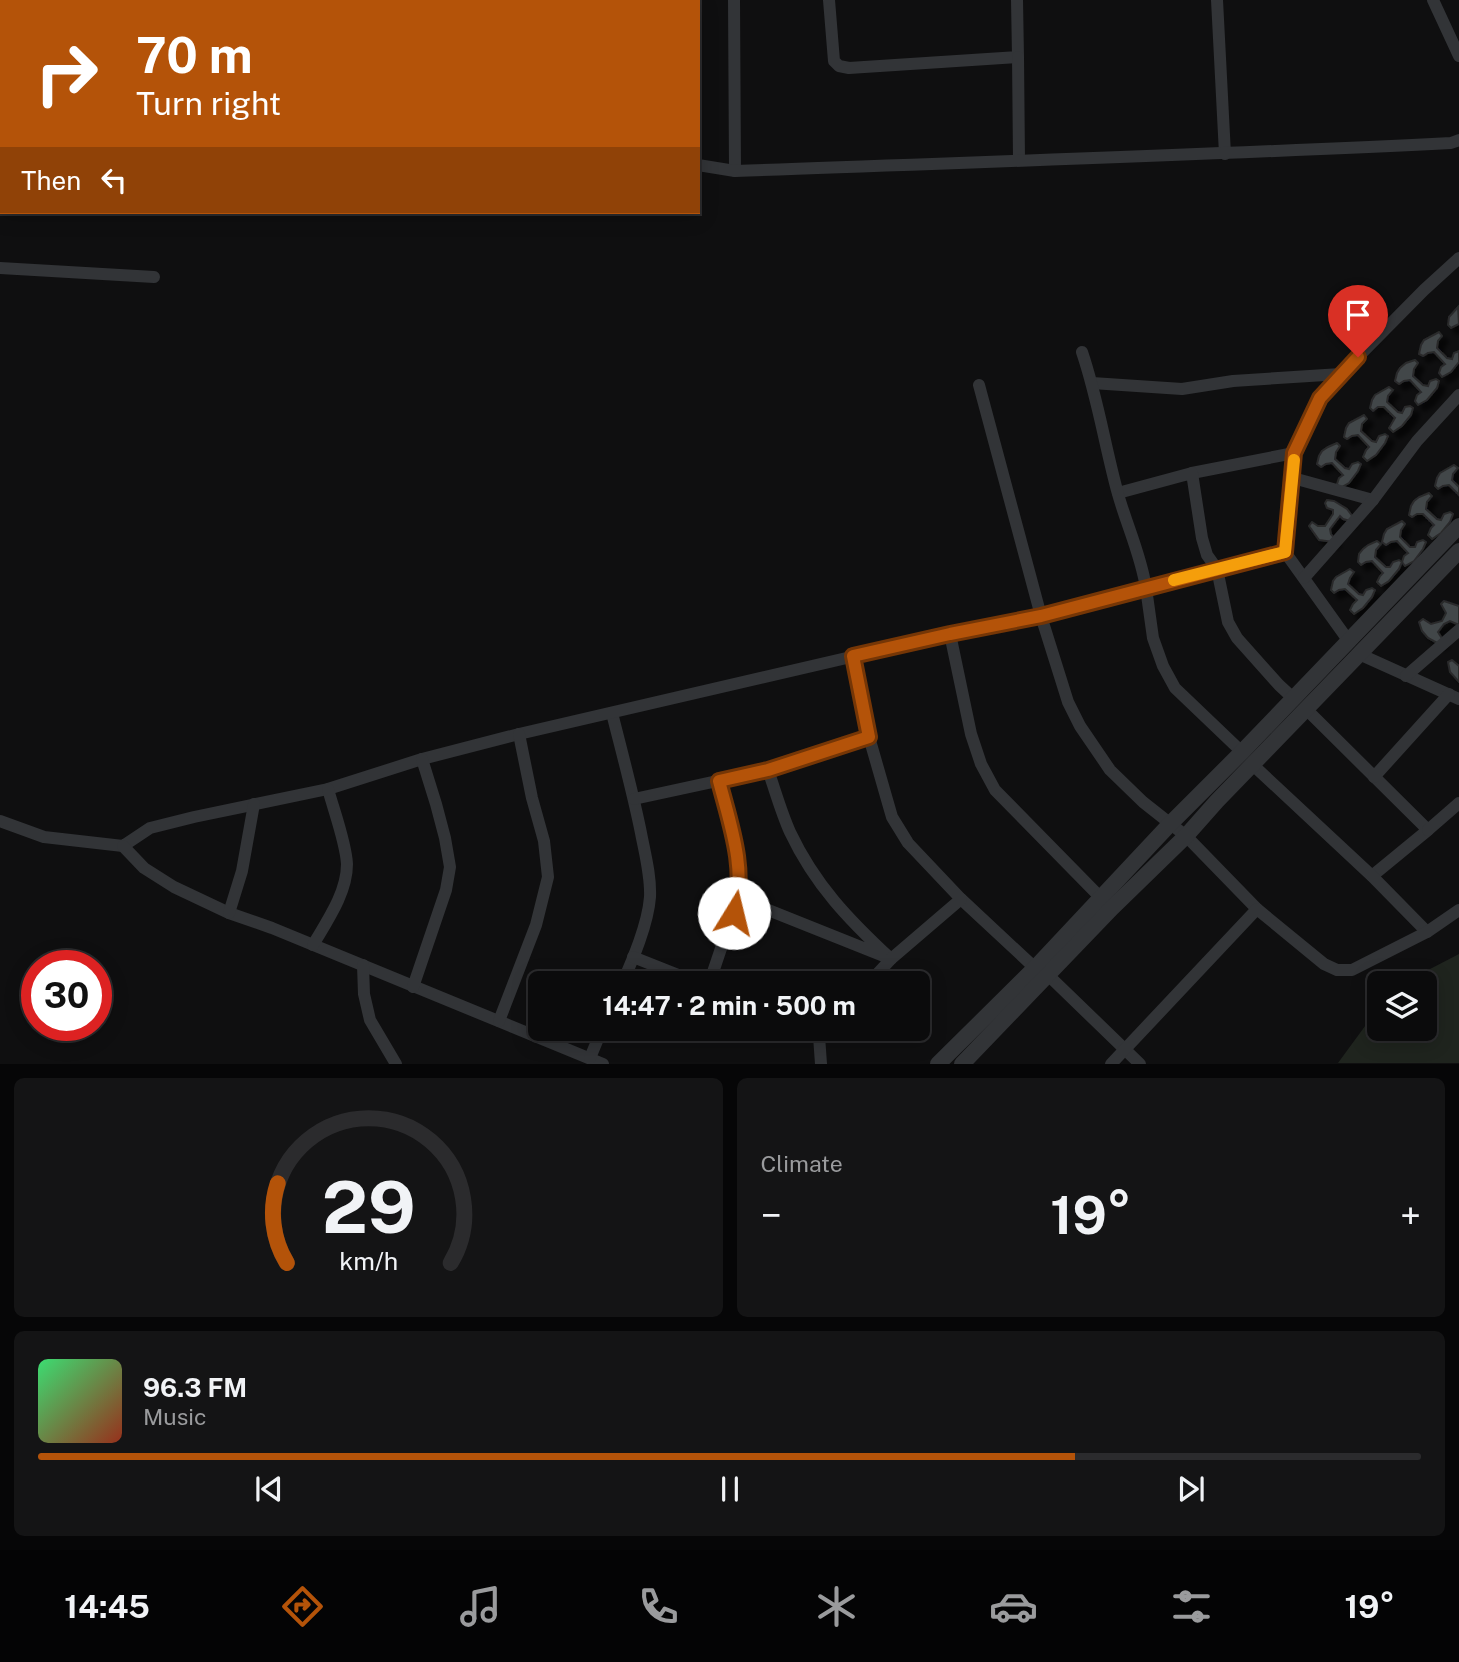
<!DOCTYPE html>
<html lang="en">
<head>
<meta charset="utf-8">
<style>
	body { margin:0; font-family:"Public Sans",sans-serif; background:#141415; color:#f1f3f6; height:100vh; display:flex; flex-direction:column; font-size:26px; white-space:nowrap }
	* { box-sizing:border-box; margin:0 }
	p { font-size:23px; color:#9a9b9d }
	.icon { flex:none; width:38px; height:38px; fill:none; stroke:currentColor; stroke-width:2; stroke-linecap:round; stroke-linejoin:round }
	.map { position:relative; height:1064px; overflow:hidden }
	.panel { display:flex; flex-direction:column; gap:14px; padding:14px; background:#060607; flex:1 }
	.panel>* { flex:none }
	.guide { position:absolute; left:0px; top:0px; width:700px; height:214px; box-shadow:0 4px 18px #0003,0 0 0 2px #2b2b2d; background:#b45309; color:#fff; overflow:hidden }
	.tools { position:absolute; left:1367px; top:971px; display:grid; gap:14px }
	.tools a { display:grid; place-items:center; width:70px; height:70px; border-radius:10px; background:#0b0b0c; box-shadow:0 4px 18px #0003,0 0 0 2px #2b2b2d; font-size:35px }
	.speed { position:absolute; left:21px; top:950px; display:flex; gap:14px; font-size:35px; font-weight:700; text-align:center }
	.speed>* { display:grid; place-content:center; width:91px; height:91px; border-radius:50%; background:#0b0b0c; box-shadow:0 4px 18px #0003,0 0 0 2px #2b2b2d; line-height:1 }
	.speed .limit { border:10px solid #d22; background:#fff; color:#111 }
	.pin { position:absolute; display:grid; place-items:center; width:60px; height:60px; color:#fff; margin:-72px -30px; border-radius:50% 50% 50% 0; rotate:-45deg; box-shadow:0 0 7px #0007 }
	.pin .icon { rotate:45deg }
	.me { position:absolute; width:77px; margin:-38px; rotate:9deg; stroke-linejoin:round; filter:drop-shadow(0 0 5px #0008) }
	.turn { display:flex; align-items:center; gap:24px; height:147px; padding:0 21px; font-size:32px }
	.turn .icon { width:91px; height:91px; stroke-width:2.5 }
	.turn b { display:block; font-size:49px; line-height:60px }
	.then { display:flex; align-items:center; height:66px; padding:0 21px; background:#0003; gap:14px; font-size:26px }
	.big { font-size:52px; font-weight:700; line-height:1.1 }
	.panel .tile { flex:1; display:flex; flex-direction:column; justify-content:center; gap:10px; min-width:0; padding:0 24px; border-radius:10px; background:#141415 }
	.panel .dial { align-items:center; gap:0 }
	.dial svg { height:182px; overflow:visible; fill:none; stroke:#2b2b2d; stroke-width:7; stroke-linecap:round; text-anchor:middle }
	.dial text { fill:#f1f3f6; stroke:none }
	.song { display:flex; align-items:center; gap:21px }
	.cover { width:84px; height:84px; border-radius:10px; background:linear-gradient(135deg,hsl(140 70% 55%),hsl(10 70% 35%)) }
	.played { height:7px; border-radius:4px; background:linear-gradient(90deg,#b45309 75%,#2b2b2d 75%) }
	.keys { display:flex; justify-content:space-around; direction:ltr }
	.heat { display:flex; justify-content:space-between; align-items:center; font-size:38px; direction:ltr }
	.panel .tiles { flex:1; display:grid; gap:14px; grid-template-columns:1fr 1fr }
	.tile:last-child { grid-column:span 2 }
	.trip { position:absolute; left:528px; top:971px; width:402px; height:70px; border-radius:10px; background:#0b0b0c; box-shadow:0 4px 18px #0003,0 0 0 2px #2b2b2d; font-weight:700; line-height:70px; text-align:center }
	.tab-bar { display:flex; height:112px; justify-content:space-around; align-items:center; background:#040405; color:#9a9b9d }
	.tab-bar .icon { width:49px; height:49px }
	.tab-bar .on { color:#b45309 }
	.tab-bar b { font-size:32px; color:#f1f3f6 }
	.map>svg:first-child { display:block }
	.green { fill:#1f241e }
	.building { fill:#434648; stroke:#292a2c; stroke-width:2; filter:url(#shadow) }
	.lines { fill:none; stroke-linecap:round; stroke-linejoin:round }
	.minor { stroke:#323437; stroke-width:12 }
	.tertiary { stroke:#323437; stroke-width:16 }
	.secondary { stroke:#3f4244; stroke-width:18 }
	.route-casing { stroke:#753606; stroke-width:18 }
	.route { stroke:#b45309; stroke-width:12 }
	.slow { stroke:#f59e0b; stroke-width:12 }
</style>
</head>
<body>
<div class="map">
<svg width="1459" height="1064" viewBox="0 0 1459 1064">
	<defs>
		<filter id="shadow"><feDropShadow dx="6" dy="6" stdDeviation="2" flood-color="#0009"/></filter>
	</defs>
	<rect width="100%" height="100%" fill="#0f0f10"/>
	<!-- green -->
	<polygon class="green" points="1459,954 1459,1063 1338,1063 1379,1007 1379,1029 1424,1029 1424,984 1403,983"/>
	<!-- building -->
	<g class="building">
		<polygon points="1458,307 1459,324 1451,328 1448,325 1449,317"/>
		<polygon points="1439,332 1442,336 1438,341 1437,348 1447,358 1452,359 1454,353 1459,351 1459,362 1451,372 1442,377 1439,373 1441,367 1445,364 1434,352 1428,353 1423,356 1419,354 1421,345 1424,340"/>
		<polygon points="1415,360 1418,363 1414,369 1413,376 1423,385 1428,386 1430,381 1436,379 1439,381 1437,388 1427,400 1418,405 1415,401 1417,395 1421,392 1410,380 1404,381 1399,384 1395,381 1397,373 1400,368 1406,363"/>
		<polygon points="1389,387 1393,390 1388,396 1387,402 1398,412 1402,413 1405,407 1410,406 1413,408 1411,415 1402,426 1393,432 1389,428 1395,418 1384,407 1378,407 1373,411 1370,408 1372,400 1375,395"/>
		<polygon points="1364,415 1367,419 1362,424 1361,431 1372,441 1376,442 1379,436 1385,434 1388,436 1385,443 1376,455 1367,461 1363,457 1366,450 1369,447 1358,435 1352,436 1347,439 1344,437 1346,428 1349,423"/>
		<polygon points="1337,443 1340,446 1336,452 1335,459 1345,468 1349,469 1352,464 1358,462 1361,464 1358,471 1349,483 1340,488 1337,484 1339,478 1343,475 1332,463 1326,464 1321,467 1317,464 1319,456 1322,451 1328,447"/>
		<polygon points="1454,465 1458,468 1453,474 1452,480 1459,487 1459,495 1449,485 1443,486 1438,489 1435,486 1437,478 1440,473"/>
		<polygon points="1429,493 1432,496 1427,502 1426,509 1437,519 1441,520 1444,514 1450,512 1453,514 1450,522 1441,533 1432,539 1428,535 1431,528 1434,525 1423,514 1417,514 1412,517 1409,515 1411,506 1414,501 1419,497"/>
		<polygon points="1327,500 1334,501 1347,509 1353,517 1350,521 1343,519 1340,516 1330,529 1331,534 1335,539 1333,542 1319,540 1309,526 1312,522 1318,526 1325,526 1333,514 1333,510 1327,508 1325,503"/>
		<polygon points="1402,521 1405,524 1401,530 1400,537 1410,547 1415,547 1417,542 1423,540 1426,542 1423,549 1414,561 1405,566 1402,562 1404,556 1408,553 1397,541 1391,542 1386,545 1382,542 1384,534 1387,529"/>
		<polygon points="1377,541 1381,544 1376,550 1375,557 1386,567 1390,567 1393,562 1399,560 1402,562 1399,569 1389,581 1381,586 1377,582 1380,576 1383,573 1372,561 1366,562 1361,565 1358,562 1359,554 1363,549 1368,545"/>
		<polygon points="1350,569 1354,572 1350,578 1348,584 1359,594 1363,595 1366,590 1372,588 1375,590 1372,597 1363,608 1354,614 1350,610 1353,604 1357,600 1345,589 1339,590 1334,593 1331,590 1333,581 1336,577"/>
		<polygon points="1444,601 1459,606 1459,625 1450,621 1444,624 1438,632 1443,640 1439,644 1428,638 1422,631 1419,622 1423,619 1431,624 1442,621 1446,613 1441,604"/>
		<polygon points="1452,660 1459,666 1459,682 1450,672 1448,662"/>
	</g>
	<g class="lines">
		<!-- minor -->
		<g class="minor">
			<polyline points="734,0 735,171"/>
			<polyline points="829,0 834,61 839,66 849,68 1018,57 1017,0"/>
			<polyline points="1217,0 1225,154"/>
			<polyline points="1433,0 1459,56"/>
			<polyline points="569,2 569,0"/>
			<polyline points="1018,57 1019,160"/>
			<path d="M698 165 735 171C974 162 1213 155 1451 143L1459 140"/>
			<polyline points="0,268 154,277"/>
			<polyline points="1341,374 1424,290 1459,258"/>
			<polyline points="1092,383 1182,389 1233,381 1341,374 1320,398 1294,453 1192,473"/>
			<polyline points="979,385 1041,616 1068,702 1080,726 1110,770 1143,802 1186,836 1257,909"/>
			<polyline points="1294,453 1285,552 1348,640"/>
			<polyline points="1293,478 1373,500"/>
			<polyline points="1118,493 1192,473 1202,538 1207,555 1217,569 1228,622 1237,638 1279,685 1293,698"/>
			<polyline points="1304,578 1373,500 1417,441 1459,395"/>
			<polyline points="950,634 971,734 981,764 995,790 1100,897"/>
			<polyline points="1359,654 1459,699"/>
			<polyline points="1406,676 1459,630"/>
			<polyline points="1306,709 1428,830 1372,876"/>
			<path d="M612 713C622 753 633 793 641 833 645 854 651 876 650 897 648 924 633 959 622 984"/>
			<polyline points="1242,752 1175,688 1163,666 1153,638 1146,588 1285,552"/>
			<polyline points="1253,765 1372,876 1427,932"/>
			<polyline points="1374,777 1449,694"/>
			<polyline points="634,799 768,770 869,737 853,656"/>
			<path d="M0 821 44 837 123 846 150 828 194 817 328 789 422 759 519 734 950 634 1041 616 1146 588C1141 555 1127 526 1118 494 1105 447 1098 399 1082 352"/>
			<polyline points="1428,830 1459,803"/>
			<polyline points="123,846 144,868 174,887 229,913 272,928 603,1064"/>
			<path d="M738 898 891 959C849 920 815 885 790 832 781 812 775 790 768 770"/>
			<polyline points="961,899 1035,968"/>
			<polyline points="229,913 242,871 254,804"/>
			<path d="M313 945C327 921 347 893 347 864 346 843 334 811 328 789"/>
			<polyline points="633,957 701,984"/>
			<polyline points="363,965 364,994 370,1020 396,1064"/>
			<polyline points="1048,975 1140,1064"/>
			<polyline points="709,984 738,898 740,869 734,840 719,781"/>
			<polyline points="868,984 891,959 961,899 908,843 892,817 869,737"/>
			<polyline points="413,987 446,890 450,867 445,838 436,804 422,759"/>
			<polyline points="499,1021 536,925 548,877 544,841 532,798 519,734"/>
			<polyline points="802,1029 819,1036 821,1064"/>
			<polyline points="590,1058 602,1029"/>
			<polyline points="1111,1064 1257,909 1324,964 1337,970 1352,970 1427,932 1459,910"/>
		</g>
		<!-- tertiary -->
		<g class="tertiary">
			<polyline points="938,1064 1035,968 1170,824 1242,752 1459,526"/>
			<polyline points="962,1064 1112,908 1186,836 1217,801 1459,551"/>
		</g>
		<!-- secondary -->
		<g class="secondary">
			<polyline points="251,0 251,2"/>
			<polyline points="345,2 380,0"/>
			<polyline points="0,23 2,23"/>
		</g>
	</g>
	<g class="lines">
		<defs>
			<path id="route" d="M734 913C747 869 730 824 719 781L768 770 869 737 853 656 950 634 1041 616 1285 552 1294 453 1320 398 1358 357"/>
		</defs>
		<!-- route casing -->
		<use href="#route" class="route-casing"/>
		<!-- route -->
		<use href="#route" class="route"/>
		<!-- slow -->
		<polyline class="slow" points="1174,580 1285,552 1294,460"/>
	</g>
</svg>
<div class="tools">
<a><svg class="icon" aria-label="layers" viewBox="0 0 24 24"><path d="M12 4l9 5-9 5-9-5zM3 14l9 5 9-5"/></svg></a>
</div>
<div class="speed"><div class="limit">30</div></div>
<div class="pin" style="left:1358px;top:357px;background:#d93025"><svg class="icon" aria-label="arrive" viewBox="0 0 24 24"><path d="M6 21V4h12l-3 4 3 4H6"/></svg></div>
<svg class="me" style="left:734px;top:913px" viewBox="-20 -20 40 40"><circle r="19" fill="#fff"/><path d="M0-13L10 11 0 6-10 11z" fill="#b45309"/></svg>
<div class="trip">14:47 · 2 min · 500 m</div>
<div class="guide">
<div class="turn"><svg class="icon" aria-label="right" viewBox="0 0 24 24"><path d="M7 20v-9h11M14 6l5 5-5 5"/></svg><div><b>70 m</b>Turn right</div></div>
<div class="then">Then<svg class="icon" aria-label="left" viewBox="0 0 24 24"><path d="M17 20v-9H6M10 6l-5 5 5 5"/></svg></div>
</div>
</div>
<section class="panel">
<div class="tiles">
<div class="tile dial"><svg viewBox="0 0 100 80">
<path d="M14 69A42 42 0 1 1 86 69"/>
<path d="M14 69A42 42 0 0 1 10 34" stroke="#b45309"/>
<text x="50" y="56" font-size="32" font-weight="700">29</text>
<text x="50" y="72" font-size="11">km/h</text>
</svg></div>
<div class="tile"><p>Climate</p>
<div class="heat"><a>−</a><b class="big">19°</b><a>+</a></div>
</div>
<div class="tile">
<div class="song"><i class="cover"></i><div><b>96.3 FM</b><p>Music</p></div></div>
<div class="played"></div>
<div class="keys"><svg class="icon" aria-label="previous" viewBox="0 0 24 24"><path d="M18 5L8 12l10 7zM5 5v14"/></svg><svg class="icon" aria-label="pause" viewBox="0 0 24 24"><path d="M8 5v14M16 5v14"/></svg><svg class="icon" aria-label="next" viewBox="0 0 24 24"><path d="M6 5l10 7-10 7zM19 5v14"/></svg></div>
</div>
</div>
</section>
<nav class="tab-bar">
<b>14:45</b>
<svg class="icon on" aria-label="directions" viewBox="0 0 24 24"><path d="M12 3l9 9-9 9-9-9zM9 14v-3h6M13 9l2 2-2 2"/></svg>
<svg class="icon" aria-label="music" viewBox="0 0 24 24"><path d="M9 18V5l10-2v13"/><circle cx="6" cy="18" r="3"/><circle cx="16" cy="16" r="3"/></svg>
<svg class="icon" aria-label="phone" viewBox="0 0 24 24"><path d="M5 4h4l2 5-3 2q2 4 5 5l2-3 5 2v4C11 20 4 13 5 4z"/></svg>
<svg class="icon" aria-label="climate" viewBox="0 0 24 24"><path d="M12 3v18M4 7l16 10M4 17L20 7"/></svg>
<svg class="icon" aria-label="car" viewBox="0 0 24 24"><path d="M5 17H2v-5l4-1 3-4h7l3 4 3 1v5h-3M9 17h6M6 11h13"/><circle cx="7" cy="17" r="2"/><circle cx="17" cy="17" r="2"/></svg>
<svg class="icon" aria-label="filters" viewBox="0 0 24 24"><path d="M4 7h16M4 17h16"/><circle cx="9" cy="7" r="2"/><circle cx="15" cy="17" r="2"/></svg>
<b>19°</b>
</nav>
</body>
</html>
